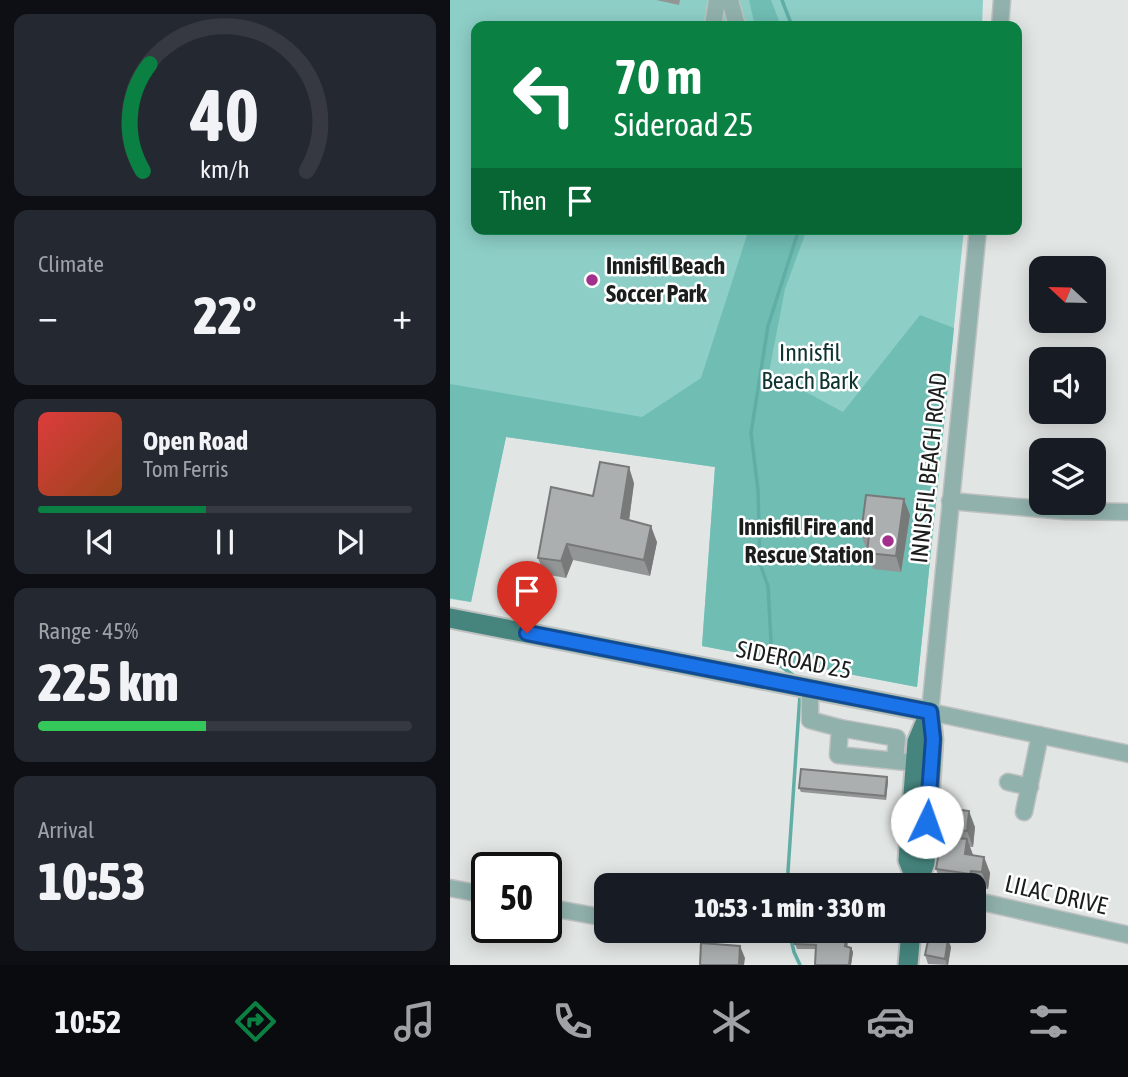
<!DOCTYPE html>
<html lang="en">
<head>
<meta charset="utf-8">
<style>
	body { margin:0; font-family:"Asap Condensed",sans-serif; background:#242831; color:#f1f3f6; height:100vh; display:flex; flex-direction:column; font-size:26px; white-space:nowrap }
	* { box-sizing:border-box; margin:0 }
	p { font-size:23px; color:#9ea1a6 }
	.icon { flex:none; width:38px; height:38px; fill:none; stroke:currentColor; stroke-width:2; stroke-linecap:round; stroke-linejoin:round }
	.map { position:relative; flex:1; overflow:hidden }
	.details { display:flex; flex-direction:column; gap:14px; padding:14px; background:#0d0f14; width:450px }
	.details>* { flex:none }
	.banner { position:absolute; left:21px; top:21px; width:551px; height:214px; border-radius:14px; box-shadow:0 4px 18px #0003; background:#0b8043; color:#fff; overflow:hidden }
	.needle { width:46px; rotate:292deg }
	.buttons { position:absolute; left:579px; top:256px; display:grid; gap:14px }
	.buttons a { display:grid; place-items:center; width:77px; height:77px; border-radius:14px; background:#171b24; box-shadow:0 4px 18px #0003; font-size:35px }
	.speed { position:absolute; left:21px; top:852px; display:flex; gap:14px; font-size:35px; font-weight:700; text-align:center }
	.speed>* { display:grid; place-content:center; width:91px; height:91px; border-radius:50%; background:#171b24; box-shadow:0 4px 18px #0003; line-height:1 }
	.speed .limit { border:4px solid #111; border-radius:10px; background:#fff; color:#111 }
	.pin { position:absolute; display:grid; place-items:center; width:60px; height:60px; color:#fff; margin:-72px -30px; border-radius:50% 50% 50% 0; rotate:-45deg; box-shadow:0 0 7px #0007 }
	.pin .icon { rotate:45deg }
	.me { position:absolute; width:77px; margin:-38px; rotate:3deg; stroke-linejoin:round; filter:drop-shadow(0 0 5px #0008) }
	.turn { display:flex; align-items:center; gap:24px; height:147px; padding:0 28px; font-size:32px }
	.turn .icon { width:91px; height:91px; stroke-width:2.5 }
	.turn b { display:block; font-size:49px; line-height:60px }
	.then { display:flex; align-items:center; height:66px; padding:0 28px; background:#0003; gap:14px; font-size:26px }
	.big { font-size:52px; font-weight:800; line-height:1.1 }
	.details .card { flex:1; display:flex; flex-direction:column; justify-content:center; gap:10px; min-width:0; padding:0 24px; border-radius:14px; background:#242831 }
	.details .dial { align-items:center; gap:0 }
	.dial svg { height:182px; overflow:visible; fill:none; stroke:#363941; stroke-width:7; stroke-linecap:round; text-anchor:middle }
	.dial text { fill:#f1f3f6; stroke:none }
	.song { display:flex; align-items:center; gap:21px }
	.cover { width:84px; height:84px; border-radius:10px; background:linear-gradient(135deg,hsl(0 70% 55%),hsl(20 70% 35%)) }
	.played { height:7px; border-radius:4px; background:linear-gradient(90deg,#0b8043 45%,#363941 45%) }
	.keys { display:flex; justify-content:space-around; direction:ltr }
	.heat { display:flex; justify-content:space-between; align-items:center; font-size:38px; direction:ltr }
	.charge { height:10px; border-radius:5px; background:linear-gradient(90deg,#34c759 45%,#363941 0) }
	.trip { position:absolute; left:144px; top:873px; width:392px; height:70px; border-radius:14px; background:#171b24; box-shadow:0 4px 18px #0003; font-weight:800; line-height:70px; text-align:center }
	.tab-bar { display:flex; height:112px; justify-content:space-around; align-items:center; background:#090b0e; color:#9ea1a6 }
	.tab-bar .icon { width:49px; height:49px }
	.tab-bar .selected { color:#0b8043 }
	.tab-bar b { font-size:32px; color:#f1f3f6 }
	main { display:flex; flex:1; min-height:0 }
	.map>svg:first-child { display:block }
	.green { fill:#8dcfc7 }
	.forest { fill:#70bdb4 }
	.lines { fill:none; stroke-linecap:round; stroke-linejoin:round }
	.stream { stroke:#61aea6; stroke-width:3.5 }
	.minor-casing { stroke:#bec1c0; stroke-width:19 }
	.major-casing { stroke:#bec1c0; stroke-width:23 }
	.minor { stroke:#91b1ad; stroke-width:16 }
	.major { stroke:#46857e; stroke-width:19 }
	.wall { fill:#939696 }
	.shaded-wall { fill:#787a7a }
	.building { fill:#abafaf; stroke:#787a7a; stroke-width:2 }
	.route-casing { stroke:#114b97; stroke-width:18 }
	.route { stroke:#1a73e8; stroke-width:12 }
	.poi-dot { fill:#a2308c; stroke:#fff; stroke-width:2.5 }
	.labels { text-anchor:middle; stroke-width:5; stroke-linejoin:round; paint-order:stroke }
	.poi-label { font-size:24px; font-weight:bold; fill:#1c1e1d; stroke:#fff; text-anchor:start }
	.park-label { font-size:24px; fill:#0d3430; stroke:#fff }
	.street-label { font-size:24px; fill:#1c1e1d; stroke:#fff }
</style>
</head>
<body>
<main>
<section class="details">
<div class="card dial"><svg viewBox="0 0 100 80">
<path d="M14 69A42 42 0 1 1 86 69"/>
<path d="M14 69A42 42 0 0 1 17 22" stroke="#0b8043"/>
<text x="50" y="56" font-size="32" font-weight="700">40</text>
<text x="50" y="72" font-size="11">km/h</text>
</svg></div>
<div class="card"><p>Climate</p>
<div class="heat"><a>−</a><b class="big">22°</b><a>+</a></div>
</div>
<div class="card">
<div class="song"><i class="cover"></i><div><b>Open Road</b><p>Tom Ferris</p></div></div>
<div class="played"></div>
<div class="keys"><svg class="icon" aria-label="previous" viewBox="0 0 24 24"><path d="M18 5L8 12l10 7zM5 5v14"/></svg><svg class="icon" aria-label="pause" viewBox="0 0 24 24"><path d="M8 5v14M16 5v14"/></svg><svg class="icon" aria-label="next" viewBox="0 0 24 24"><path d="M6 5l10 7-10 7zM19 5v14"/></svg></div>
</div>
<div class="card"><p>Range · 45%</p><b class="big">225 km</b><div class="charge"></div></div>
<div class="card"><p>Arrival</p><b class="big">10:53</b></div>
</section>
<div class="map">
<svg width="679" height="965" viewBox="0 0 679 965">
	<rect width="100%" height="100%" fill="#e1e5e4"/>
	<!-- green -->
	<polygon class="green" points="0,0 533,0 532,26 26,26 26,229 514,229 467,687 252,646 265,467 56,437 21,602 0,599"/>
	<!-- forest -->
	<g class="forest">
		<polygon points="299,0 321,0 331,26 305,26"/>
		<polygon points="299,229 357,229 335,289 319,372 393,412 470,315 504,328 467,687 252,646 265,467 56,437 21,602 0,598 0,384 192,417 251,378"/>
	</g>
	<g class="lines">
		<!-- stream -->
		<g class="stream">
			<polyline points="332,0 342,26"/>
			<polyline points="349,229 318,326 301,433 308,490 310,564 318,586 322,660 350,680"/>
			<polyline points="337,886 350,694"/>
			<polyline points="339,931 344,952 350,965"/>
		</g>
		<defs>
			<g id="minor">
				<polyline points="280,0 287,26"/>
				<polyline points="263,26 267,0"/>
				<polyline points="550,26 552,0"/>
				<polyline points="528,229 480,712 679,754"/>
				<polyline points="500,501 615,511 679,512"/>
				<polyline points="360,688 360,720 390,728 388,755 466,763"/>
				<polyline points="390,728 447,738 445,760"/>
				<polyline points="558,782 580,787"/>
				<polyline points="574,812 590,735"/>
				<polyline points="0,888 37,895"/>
				<polyline points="523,900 679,935"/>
				<polyline points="96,907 156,918"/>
				<polyline points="223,931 230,932"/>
			</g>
			<g id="major">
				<polyline points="0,618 480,712"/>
				<polyline points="466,880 458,860 467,742 478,716"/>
				<polyline points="466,886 475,863 483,739 480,712"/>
				<polyline points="458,965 461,931"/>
			</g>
		</defs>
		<!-- minor casing -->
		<use href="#minor" class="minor-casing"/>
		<!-- major casing -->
		<use href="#major" class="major-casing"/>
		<!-- minor -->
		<use href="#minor" class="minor"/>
		<!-- major -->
		<use href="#major" class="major"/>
	</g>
	<!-- wall -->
	<g class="wall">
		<polygon points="206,0 230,0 229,5"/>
		<polygon points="184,483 179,520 207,542 200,576 123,560 116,578 94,574 88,558 143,496"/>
		<polygon points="460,515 451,572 423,569 411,534"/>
		<polygon points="437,777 438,781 436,800 351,792 349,788"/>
		<polygon points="497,808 525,827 523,847 520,847 523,855 534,857 540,873 538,889 527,887 526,891 523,890 523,886 492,886 486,869"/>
		<polygon points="345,944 401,948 403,952 401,965 365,965 366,949 347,949"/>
		<polygon points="501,947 498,965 478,964 475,955"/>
	</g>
	<!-- shaded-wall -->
	<g class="shaded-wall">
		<polygon points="179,467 184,483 177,535 171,518"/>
		<polygon points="454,499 460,515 451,572 446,556"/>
		<polygon points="201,526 207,542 200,576 194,560"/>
		<polygon points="117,544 123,560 116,578 111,561"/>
		<polygon points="437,777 438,781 436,800 435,796"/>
		<polygon points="519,811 525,827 523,847 517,831"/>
		<polygon points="517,839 523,855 515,854"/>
		<polygon points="534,857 540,873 538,889 532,872"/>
		<polygon points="521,871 527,887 526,891 520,874"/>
		<polygon points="397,931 399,931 397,950 395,946"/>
		<polygon points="498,939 501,947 498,965 497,965 495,959"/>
		<polygon points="290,946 295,958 294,965 289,965"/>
		<polygon points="401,948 403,952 401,965 399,965"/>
	</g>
	<!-- building -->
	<g class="building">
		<polygon points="150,462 179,467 171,518 201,526 194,560 117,544 111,561 88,558 101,487 143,496"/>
		<polygon points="416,495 454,499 446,556 417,553 419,535 411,534"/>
		<polygon points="351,769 437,777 435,796 349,788"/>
		<polygon points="497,808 519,811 517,831 508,830 507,838 517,839 515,854 534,857 532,872 521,871 520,874 486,869"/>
		<polygon points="345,931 397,931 395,946 401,948 399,965 365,965 366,945 345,944"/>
		<polygon points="479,936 498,939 495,959 475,955"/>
		<polygon points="251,943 290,946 289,965 250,965"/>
	</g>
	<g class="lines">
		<defs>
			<polyline id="route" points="77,633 480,712 483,739 477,822"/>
		</defs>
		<!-- route casing -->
		<use href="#route" class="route-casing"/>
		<!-- route -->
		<use href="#route" class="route"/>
	</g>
	<!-- markers -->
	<g class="poi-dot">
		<circle cx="142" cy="280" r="7"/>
		<circle cx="438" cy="541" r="7"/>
	</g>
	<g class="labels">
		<!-- poi labels -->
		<g class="poi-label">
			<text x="156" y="274">Innisfil Beach<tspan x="156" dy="28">Soccer Park</tspan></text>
			<text x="424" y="535" text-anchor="end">Innisfil Fire and<tspan x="424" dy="28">Rescue Station</tspan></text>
		</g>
		<!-- park labels -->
		<g class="park-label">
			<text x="360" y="361">Innisfil<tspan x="360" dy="28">Beach Bark</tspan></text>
		</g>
		<!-- street labels -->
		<g class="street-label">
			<text transform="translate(479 468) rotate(-84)" y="8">INNISFIL BEACH ROAD</text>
			<text transform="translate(344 660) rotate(11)" y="8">SIDEROAD 25</text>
			<text transform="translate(606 895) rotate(13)" y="8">LILAC DRIVE</text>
		</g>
	</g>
</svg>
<div class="buttons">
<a><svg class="needle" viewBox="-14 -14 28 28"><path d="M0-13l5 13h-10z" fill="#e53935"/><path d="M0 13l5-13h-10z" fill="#9ea1a6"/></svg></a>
<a><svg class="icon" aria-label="sound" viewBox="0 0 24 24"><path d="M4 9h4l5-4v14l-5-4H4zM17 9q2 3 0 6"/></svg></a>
<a><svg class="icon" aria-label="layers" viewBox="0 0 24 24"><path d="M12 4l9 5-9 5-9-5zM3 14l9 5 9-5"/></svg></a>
</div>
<div class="speed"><div class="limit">50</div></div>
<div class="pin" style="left:77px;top:633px;background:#d93025"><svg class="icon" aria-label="arrive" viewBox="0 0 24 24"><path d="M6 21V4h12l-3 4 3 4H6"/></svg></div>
<svg class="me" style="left:477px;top:822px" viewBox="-20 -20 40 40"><circle r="19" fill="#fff"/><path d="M0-13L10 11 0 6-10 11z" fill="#1a73e8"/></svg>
<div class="trip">10:53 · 1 min · 330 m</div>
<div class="banner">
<div class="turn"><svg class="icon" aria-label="left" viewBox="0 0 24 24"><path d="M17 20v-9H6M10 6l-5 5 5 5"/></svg><div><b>70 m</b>Sideroad 25</div></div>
<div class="then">Then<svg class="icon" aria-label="arrive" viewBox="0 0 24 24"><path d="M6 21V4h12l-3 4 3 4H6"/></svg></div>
</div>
</div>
</main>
<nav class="tab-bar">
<b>10:52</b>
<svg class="icon selected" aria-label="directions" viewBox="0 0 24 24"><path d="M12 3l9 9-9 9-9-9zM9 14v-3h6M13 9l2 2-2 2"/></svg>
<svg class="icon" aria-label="music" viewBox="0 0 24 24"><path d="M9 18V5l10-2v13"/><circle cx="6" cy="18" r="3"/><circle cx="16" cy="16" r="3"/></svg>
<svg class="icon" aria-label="phone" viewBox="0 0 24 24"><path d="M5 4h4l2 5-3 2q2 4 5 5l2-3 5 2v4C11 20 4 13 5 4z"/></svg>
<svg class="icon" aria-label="climate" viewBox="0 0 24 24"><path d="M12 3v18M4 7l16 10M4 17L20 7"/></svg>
<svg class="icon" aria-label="car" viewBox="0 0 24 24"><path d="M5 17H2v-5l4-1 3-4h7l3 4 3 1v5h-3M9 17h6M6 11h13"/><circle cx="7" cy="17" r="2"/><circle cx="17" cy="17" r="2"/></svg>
<svg class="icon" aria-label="filters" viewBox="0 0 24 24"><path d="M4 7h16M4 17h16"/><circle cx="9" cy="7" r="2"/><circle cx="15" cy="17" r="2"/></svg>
</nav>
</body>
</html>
